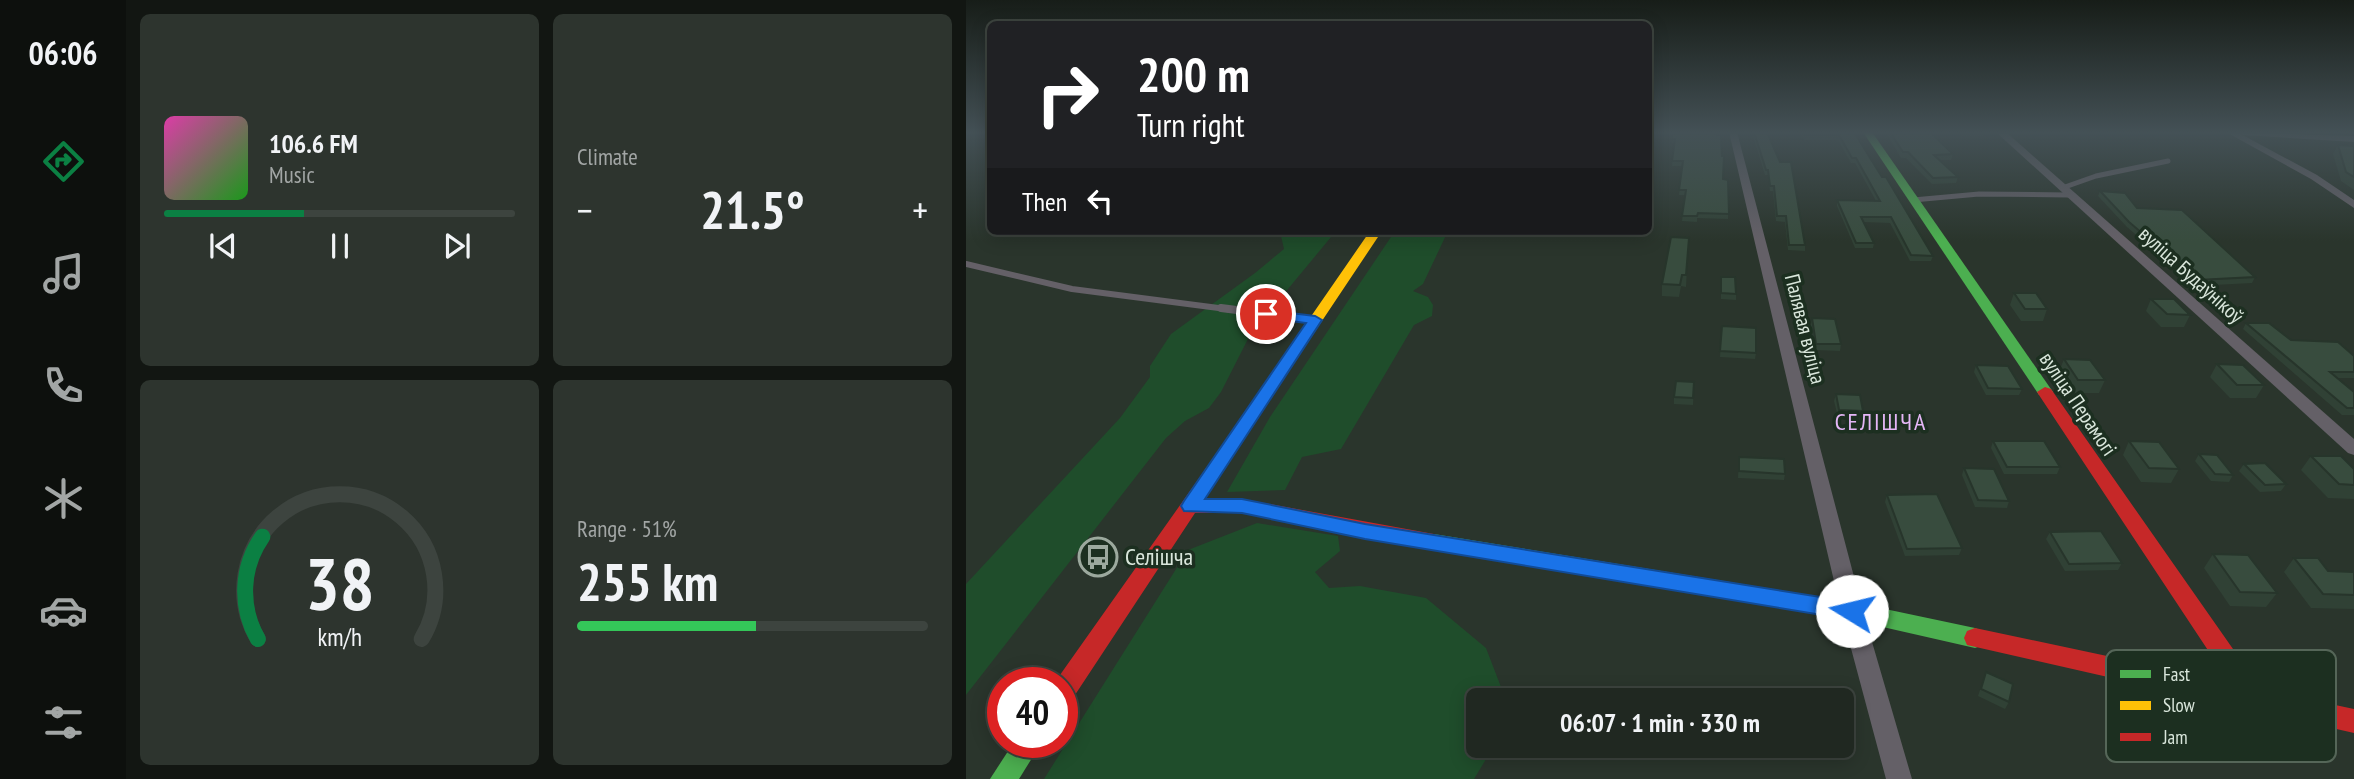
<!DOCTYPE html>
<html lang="en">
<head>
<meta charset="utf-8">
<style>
	body { margin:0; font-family:"PT Sans Narrow",sans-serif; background:#2d342e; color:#f1f3f6; height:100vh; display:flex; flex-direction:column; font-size:26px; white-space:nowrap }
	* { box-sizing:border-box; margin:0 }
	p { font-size:23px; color:#a2a6a5 }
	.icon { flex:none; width:38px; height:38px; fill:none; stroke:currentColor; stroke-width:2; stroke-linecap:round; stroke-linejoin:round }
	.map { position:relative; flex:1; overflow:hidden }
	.side { display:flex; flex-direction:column; gap:14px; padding:14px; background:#121612; width:840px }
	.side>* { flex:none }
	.banner { position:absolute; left:21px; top:21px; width:665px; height:214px; border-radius:10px; box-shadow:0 4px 18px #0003,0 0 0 2px #3d443f; background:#202124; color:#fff; overflow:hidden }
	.speed { position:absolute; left:21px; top:667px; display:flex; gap:14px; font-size:35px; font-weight:700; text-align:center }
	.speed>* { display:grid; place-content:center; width:91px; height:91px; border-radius:50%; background:#202821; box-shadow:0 4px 18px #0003,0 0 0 2px #3d443f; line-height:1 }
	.speed .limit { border:10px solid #d22; background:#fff; color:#111 }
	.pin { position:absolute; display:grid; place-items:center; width:60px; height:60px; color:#fff; margin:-30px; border:4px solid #fff; border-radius:50%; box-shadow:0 2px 7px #0007 }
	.me { position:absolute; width:77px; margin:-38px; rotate:279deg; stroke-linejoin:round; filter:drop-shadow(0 0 5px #0008) }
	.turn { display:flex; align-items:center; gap:24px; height:147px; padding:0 35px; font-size:32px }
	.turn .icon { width:91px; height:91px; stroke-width:2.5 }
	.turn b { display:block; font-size:49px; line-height:60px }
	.then { display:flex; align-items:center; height:66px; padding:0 35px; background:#0003; gap:14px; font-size:26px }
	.big { font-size:52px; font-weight:700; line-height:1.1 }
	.side .widget { flex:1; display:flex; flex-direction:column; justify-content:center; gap:10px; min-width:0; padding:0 24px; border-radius:10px; background:#2d342e }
	.side .dial { align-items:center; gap:0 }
	.dial svg { height:182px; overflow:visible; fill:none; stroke:#3d443f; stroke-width:7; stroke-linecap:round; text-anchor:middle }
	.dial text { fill:#f1f3f6; stroke:none }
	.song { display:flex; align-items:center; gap:21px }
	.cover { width:84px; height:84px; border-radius:10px; background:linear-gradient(135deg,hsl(320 70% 55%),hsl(120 70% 35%)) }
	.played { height:7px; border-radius:4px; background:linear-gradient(90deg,#0b8043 40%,#3d443f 40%) }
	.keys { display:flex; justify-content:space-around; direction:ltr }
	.heat { display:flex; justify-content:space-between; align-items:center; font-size:38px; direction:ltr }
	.charge { height:10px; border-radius:5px; background:linear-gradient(90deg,#34c759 51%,#3d443f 0) }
	.side .tiles { flex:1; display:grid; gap:14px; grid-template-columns:repeat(2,1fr) }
	.trip { position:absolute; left:500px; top:688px; width:388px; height:70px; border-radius:10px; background:#202821; box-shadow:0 4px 18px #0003,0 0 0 2px #3d443f; font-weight:700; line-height:70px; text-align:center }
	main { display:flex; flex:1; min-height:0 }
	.tab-bar { display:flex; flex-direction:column; width:126px; justify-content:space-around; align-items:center; background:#0d100d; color:#a2a6a5 }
	.tab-bar .icon { width:49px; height:49px }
	.tab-bar .on { color:#0b8043 }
	.tab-bar b { font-size:32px; color:#f1f3f6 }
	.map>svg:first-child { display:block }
	.green { fill:#1f4d2b }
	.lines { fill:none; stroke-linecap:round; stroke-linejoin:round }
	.lane-far2 { stroke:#646067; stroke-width:5 }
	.lane-far1 { stroke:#646067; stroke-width:6 }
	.lane { stroke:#646067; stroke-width:8 }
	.street { fill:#646067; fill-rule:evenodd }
	.fast { fill:#4caf50; fill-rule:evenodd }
	.slow { fill:#ffc107; fill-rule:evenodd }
	.jam { fill:#c62828; fill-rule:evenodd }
	.wall { fill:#304135 }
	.building { fill:#384c3e; stroke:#27352b; stroke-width:2 }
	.route { fill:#1a73e8; stroke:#114b97; stroke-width:2 }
	.labels { text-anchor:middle; stroke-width:7; stroke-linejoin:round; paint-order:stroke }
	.street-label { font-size:21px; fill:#dae7dc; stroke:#1c2f20 }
	.quarter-label { font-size:24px; letter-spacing:2px; fill:#e4b6f6; stroke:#1c2f20 }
	.near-poi-label { font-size:24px; fill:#dae7dc; stroke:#1c2f20; text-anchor:start }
	.key { fill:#1c2f20; stroke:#556658; stroke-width:2 }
	.key-label { font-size:19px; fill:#dae7dc }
</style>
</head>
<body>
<main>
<nav class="tab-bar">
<b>06:06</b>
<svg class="icon on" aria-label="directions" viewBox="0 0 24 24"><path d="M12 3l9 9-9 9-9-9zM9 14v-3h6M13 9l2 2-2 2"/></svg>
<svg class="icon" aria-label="music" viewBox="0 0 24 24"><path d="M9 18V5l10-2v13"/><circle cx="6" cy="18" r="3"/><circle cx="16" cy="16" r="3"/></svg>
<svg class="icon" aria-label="phone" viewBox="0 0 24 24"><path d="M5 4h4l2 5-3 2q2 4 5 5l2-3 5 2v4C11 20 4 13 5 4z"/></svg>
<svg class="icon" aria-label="climate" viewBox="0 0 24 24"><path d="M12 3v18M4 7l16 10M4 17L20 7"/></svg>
<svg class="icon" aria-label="car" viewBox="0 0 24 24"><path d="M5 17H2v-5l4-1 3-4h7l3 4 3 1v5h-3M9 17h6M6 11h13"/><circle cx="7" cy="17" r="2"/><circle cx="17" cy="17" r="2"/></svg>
<svg class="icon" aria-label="filters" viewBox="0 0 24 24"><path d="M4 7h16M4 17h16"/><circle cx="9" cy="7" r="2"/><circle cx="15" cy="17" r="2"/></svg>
</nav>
<section class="side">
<div class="tiles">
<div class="widget">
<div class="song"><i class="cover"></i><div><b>106.6 FM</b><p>Music</p></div></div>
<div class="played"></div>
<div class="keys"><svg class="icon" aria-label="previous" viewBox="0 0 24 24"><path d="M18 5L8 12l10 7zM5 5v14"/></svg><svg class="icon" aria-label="pause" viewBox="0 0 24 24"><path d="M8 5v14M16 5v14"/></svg><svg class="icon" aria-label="next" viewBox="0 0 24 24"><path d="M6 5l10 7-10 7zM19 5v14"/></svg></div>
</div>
<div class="widget"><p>Climate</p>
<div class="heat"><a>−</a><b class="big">21.5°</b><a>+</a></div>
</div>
<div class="widget dial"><svg viewBox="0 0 100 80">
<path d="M14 69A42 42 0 1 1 86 69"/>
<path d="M14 69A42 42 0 0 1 16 24" stroke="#0b8043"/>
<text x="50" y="56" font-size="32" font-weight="700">38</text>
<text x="50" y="72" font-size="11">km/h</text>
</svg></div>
<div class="widget"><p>Range · 51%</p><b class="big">255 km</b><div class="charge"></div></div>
</div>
</section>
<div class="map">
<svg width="1388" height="779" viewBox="0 0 1388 779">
	<rect width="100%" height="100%" fill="#2a352c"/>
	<!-- green -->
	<g class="green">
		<polygon points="322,231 370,231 284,335 255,392 243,408 219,421 200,438 0,695 0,584 154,418 184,377 184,366 205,334 289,273 318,249 315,236"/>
		<polygon points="429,231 482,231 457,284 447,291 462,297 467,305 466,316 448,325 375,449 336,457 319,490 261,492 304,417"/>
		<polygon points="291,523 372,536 374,551 349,572 363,588 394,586 460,598 520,648 540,700 513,700 513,746 528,746 508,779 78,779 222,550"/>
	</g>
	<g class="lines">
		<!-- lane-far2 -->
		<g class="lane-far2">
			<polyline points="1096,188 1130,176 1202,161"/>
			<polyline points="947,200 1013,194 1103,195"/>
		</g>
		<!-- lane-far1 -->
		<polyline class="lane-far1" points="0,264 106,289 268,310"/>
		<!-- lane -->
		<polyline class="lane" points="255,308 349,320"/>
		<!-- street -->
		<g class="street">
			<polygon points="763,132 771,132 897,611 946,779 920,779 875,611"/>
			<polygon points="1030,132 1040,132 1388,439 1388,455 1382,453"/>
			<polygon points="1260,132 1271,132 1351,175 1388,200 1388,208 1345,179"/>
			<polygon points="1273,132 1388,136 1388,142 1277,135"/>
		</g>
		<!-- fast -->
		<g class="fast">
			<polygon points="897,132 906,132 1087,392 1085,395 1073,395"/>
			<polygon points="468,534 886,602 1009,628 1017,631 1020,638 1017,645 1009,648 886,620 468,550 461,547 458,542 461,537"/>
			<polygon points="48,742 76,742 53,779 24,779"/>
		</g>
		<!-- slow -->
		<polygon class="slow" points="404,231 416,231 253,475 241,475 238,471 241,467"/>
		<!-- jam -->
		<g class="jam">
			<polygon points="1079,387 1085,389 1295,689 1388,709 1388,733 1001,645 998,638 1001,631 1009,628 1263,682 1071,392"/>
			<polygon points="247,465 253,467 256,471 238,499 276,499 468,534 475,537 478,542 475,547 468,550 276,513 229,513 105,701 96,704 96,682 89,682 241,467"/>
		</g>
	</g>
	<!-- wall -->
	<g class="wall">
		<polygon points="706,132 757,179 762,180 762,219 731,218 731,222 716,221 719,195 713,195 716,166 706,166 708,143 706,143"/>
		<polygon points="786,132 888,132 967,256 965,261 944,261 924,223 897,222 908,243 907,248 889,248 871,206 871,200 910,201 889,163 885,163 872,140 838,140 835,134 802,135 839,245 839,251 822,250 819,222 810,221 807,191 804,191 802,175 799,175"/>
		<polygon points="920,132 964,132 987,154 985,160 974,160 992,177 990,183 966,184 940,158 935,158"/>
		<polygon points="972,132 1019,132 1018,136 974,135"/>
		<polygon points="1372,145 1388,146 1388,190 1375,181 1367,154"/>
		<polygon points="1134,191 1171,208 1289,277 1286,283 1229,286 1161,227 1132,196"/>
		<polygon points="722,249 720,287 715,286 713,297 696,296 696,284"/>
		<polygon points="755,277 770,294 770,300 755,299"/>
		<polygon points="1048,293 1081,309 1077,321 1055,321 1044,305"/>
		<polygon points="1185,299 1224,315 1218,327 1195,327 1180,311"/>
		<polygon points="846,318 875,344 874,351 849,350 845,325"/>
		<polygon points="1280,323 1325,340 1388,356 1388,378 1371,378 1388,392 1388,415 1376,415 1277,329"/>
		<polygon points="756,326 790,353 789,359 754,357"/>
		<polygon points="1098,359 1139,380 1133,393 1107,393 1093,372"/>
		<polygon points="1251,364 1298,385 1290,398 1264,398 1244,377"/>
		<polygon points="1010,365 1056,389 1053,395 1020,395 1008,372"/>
		<polygon points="728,382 727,405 708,404 708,397"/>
		<polygon points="870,394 897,411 896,418 872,417 868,401"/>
		<polygon points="1027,441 1094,467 1091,474 1038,474 1025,448"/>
		<polygon points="1163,441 1213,469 1205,483 1175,482 1157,455"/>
		<polygon points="1233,454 1267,475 1263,482 1245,481 1229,461"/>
		<polygon points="1345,456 1388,469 1388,499 1362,498 1335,470"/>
		<polygon points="773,457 819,474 818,480 772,478"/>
		<polygon points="1278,464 1320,484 1315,491 1294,492 1273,471"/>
		<polygon points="998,468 1043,501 1041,508 1009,507 996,475"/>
		<polygon points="921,495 996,548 993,555 939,556 919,502"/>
		<polygon points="1084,532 1156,563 1152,570 1099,571 1080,539"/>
		<polygon points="1247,554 1311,593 1300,607 1264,606 1238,568"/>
		<polygon points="1328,558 1362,571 1388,572 1388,609 1345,608 1318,572"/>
		<polygon points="1020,672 1043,702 1039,709 1012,696"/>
	</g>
	<!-- building -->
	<g class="building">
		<polygon points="706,132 751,132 751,135 755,135 756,156 758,156 757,179 762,180 763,214 732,213 731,216 716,216 720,190 713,190 717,161 706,161 709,139 706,139"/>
		<polygon points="788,132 801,132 814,162 825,162 839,245 823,245 820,216 811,216 808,186 804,186 802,170 800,170"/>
		<polygon points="837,132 888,132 916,177 920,177 967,256 945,255 925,217 895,217 908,243 890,243 871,200 914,201 890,158 886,158 873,135 839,135"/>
		<polygon points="924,132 964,132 987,154 968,155 992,177 967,178 942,152 937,152"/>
		<polygon points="1372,145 1388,146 1388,177 1380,172"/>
		<polygon points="1134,191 1159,193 1171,208 1216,210 1289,277 1231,280 1163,222"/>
		<polygon points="705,237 723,238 720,275 716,275 714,285 696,284"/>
		<polygon points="755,277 769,277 770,294 755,293"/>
		<polygon points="1048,293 1070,293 1081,309 1059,309"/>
		<polygon points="1185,299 1208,299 1224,315 1201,314"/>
		<polygon points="846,318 869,319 875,344 850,344"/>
		<polygon points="1280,323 1303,323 1325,340 1372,342 1388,356 1388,372 1364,372 1388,392 1388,408 1381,408"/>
		<polygon points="756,326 790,328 790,353 754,351"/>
		<polygon points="1098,359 1124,360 1139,380 1112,380"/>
		<polygon points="1251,364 1277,365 1298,385 1271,385"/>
		<polygon points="1010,365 1042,366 1056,389 1022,388"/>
		<polygon points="710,381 728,382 727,398 708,397"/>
		<polygon points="870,394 894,395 897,411 873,410"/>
		<polygon points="1027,441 1078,441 1094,467 1041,467"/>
		<polygon points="1163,441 1193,442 1213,469 1183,468"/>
		<polygon points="1233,454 1251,455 1267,475 1249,474"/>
		<polygon points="1345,456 1375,456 1388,469 1388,485 1373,484"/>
		<polygon points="773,457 818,459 819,474 773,471"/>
		<polygon points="1299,463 1320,484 1299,485 1278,464"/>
		<polygon points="998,468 1028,469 1043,501 1012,500"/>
		<polygon points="971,494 996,548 941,549 921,495"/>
		<polygon points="1135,531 1156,563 1103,564 1084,532"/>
		<polygon points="1247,554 1282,555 1311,593 1274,592"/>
		<polygon points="1328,558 1352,558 1362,571 1388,572 1388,595 1357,594"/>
		<polygon points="1020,672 1047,684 1043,702 1015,689"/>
	</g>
	<!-- sky -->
	<linearGradient id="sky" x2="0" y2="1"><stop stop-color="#171d18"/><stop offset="0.55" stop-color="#445156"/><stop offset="1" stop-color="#445156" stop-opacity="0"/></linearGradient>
	<rect width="1388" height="241" fill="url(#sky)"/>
	<!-- route -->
	<polygon class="route" points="300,310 349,316 356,320 239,499 276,499 399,524 886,602 894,604 897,611 894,617 886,620 399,539 276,513 218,511 215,506 218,501 340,323 295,317 295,311"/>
	<!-- icons -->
	<defs>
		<symbol id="bus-ring" viewBox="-11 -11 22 22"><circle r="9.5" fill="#1c2f20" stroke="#9ca99e" stroke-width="1.5"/><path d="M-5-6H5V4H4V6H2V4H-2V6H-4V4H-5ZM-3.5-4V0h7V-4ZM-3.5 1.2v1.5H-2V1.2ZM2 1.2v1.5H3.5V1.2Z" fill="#9ca99e"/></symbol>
	</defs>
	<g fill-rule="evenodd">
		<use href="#bus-ring" x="110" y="535" width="44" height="44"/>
	</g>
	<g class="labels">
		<!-- street labels -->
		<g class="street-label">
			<text transform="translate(1225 275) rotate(42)" y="7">вуліца Будаўнікоў</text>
			<text transform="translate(839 329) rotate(76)" y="7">Палявая вуліца</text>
			<text transform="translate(1112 404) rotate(56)" y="7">вуліца Перамогі</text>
		</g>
		<!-- quarter labels -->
		<g class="quarter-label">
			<text x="915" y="430">СЕЛІШЧА</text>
		</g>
		<!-- near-poi labels -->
		<g class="near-poi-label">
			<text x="159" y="565">Селішча</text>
		</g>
	</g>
	<!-- legend -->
	<rect x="1140" y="650" width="230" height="112" rx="10" class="key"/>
	<rect x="1154" y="670" width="31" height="8" fill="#4caf50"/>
	<rect x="1154" y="701" width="31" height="9" fill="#ffc107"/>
	<rect x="1154" y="733" width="31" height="8" fill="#c62828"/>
	<g class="key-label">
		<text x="1197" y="681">Fast</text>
		<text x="1197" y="712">Slow</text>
		<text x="1197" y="744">Jam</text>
	</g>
</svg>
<div class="speed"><div class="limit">40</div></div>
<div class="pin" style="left:300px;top:314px;background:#d93025"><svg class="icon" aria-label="arrive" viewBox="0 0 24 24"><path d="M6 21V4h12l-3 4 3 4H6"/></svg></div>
<svg class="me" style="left:886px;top:611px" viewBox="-20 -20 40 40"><circle r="19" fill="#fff"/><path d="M0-13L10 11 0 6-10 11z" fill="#1a73e8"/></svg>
<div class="trip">06:07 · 1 min · 330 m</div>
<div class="banner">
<div class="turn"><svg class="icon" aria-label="right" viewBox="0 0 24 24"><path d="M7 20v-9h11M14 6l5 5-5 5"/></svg><div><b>200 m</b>Turn right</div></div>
<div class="then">Then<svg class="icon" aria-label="left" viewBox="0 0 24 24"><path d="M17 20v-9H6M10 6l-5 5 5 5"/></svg></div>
</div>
</div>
</main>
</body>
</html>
